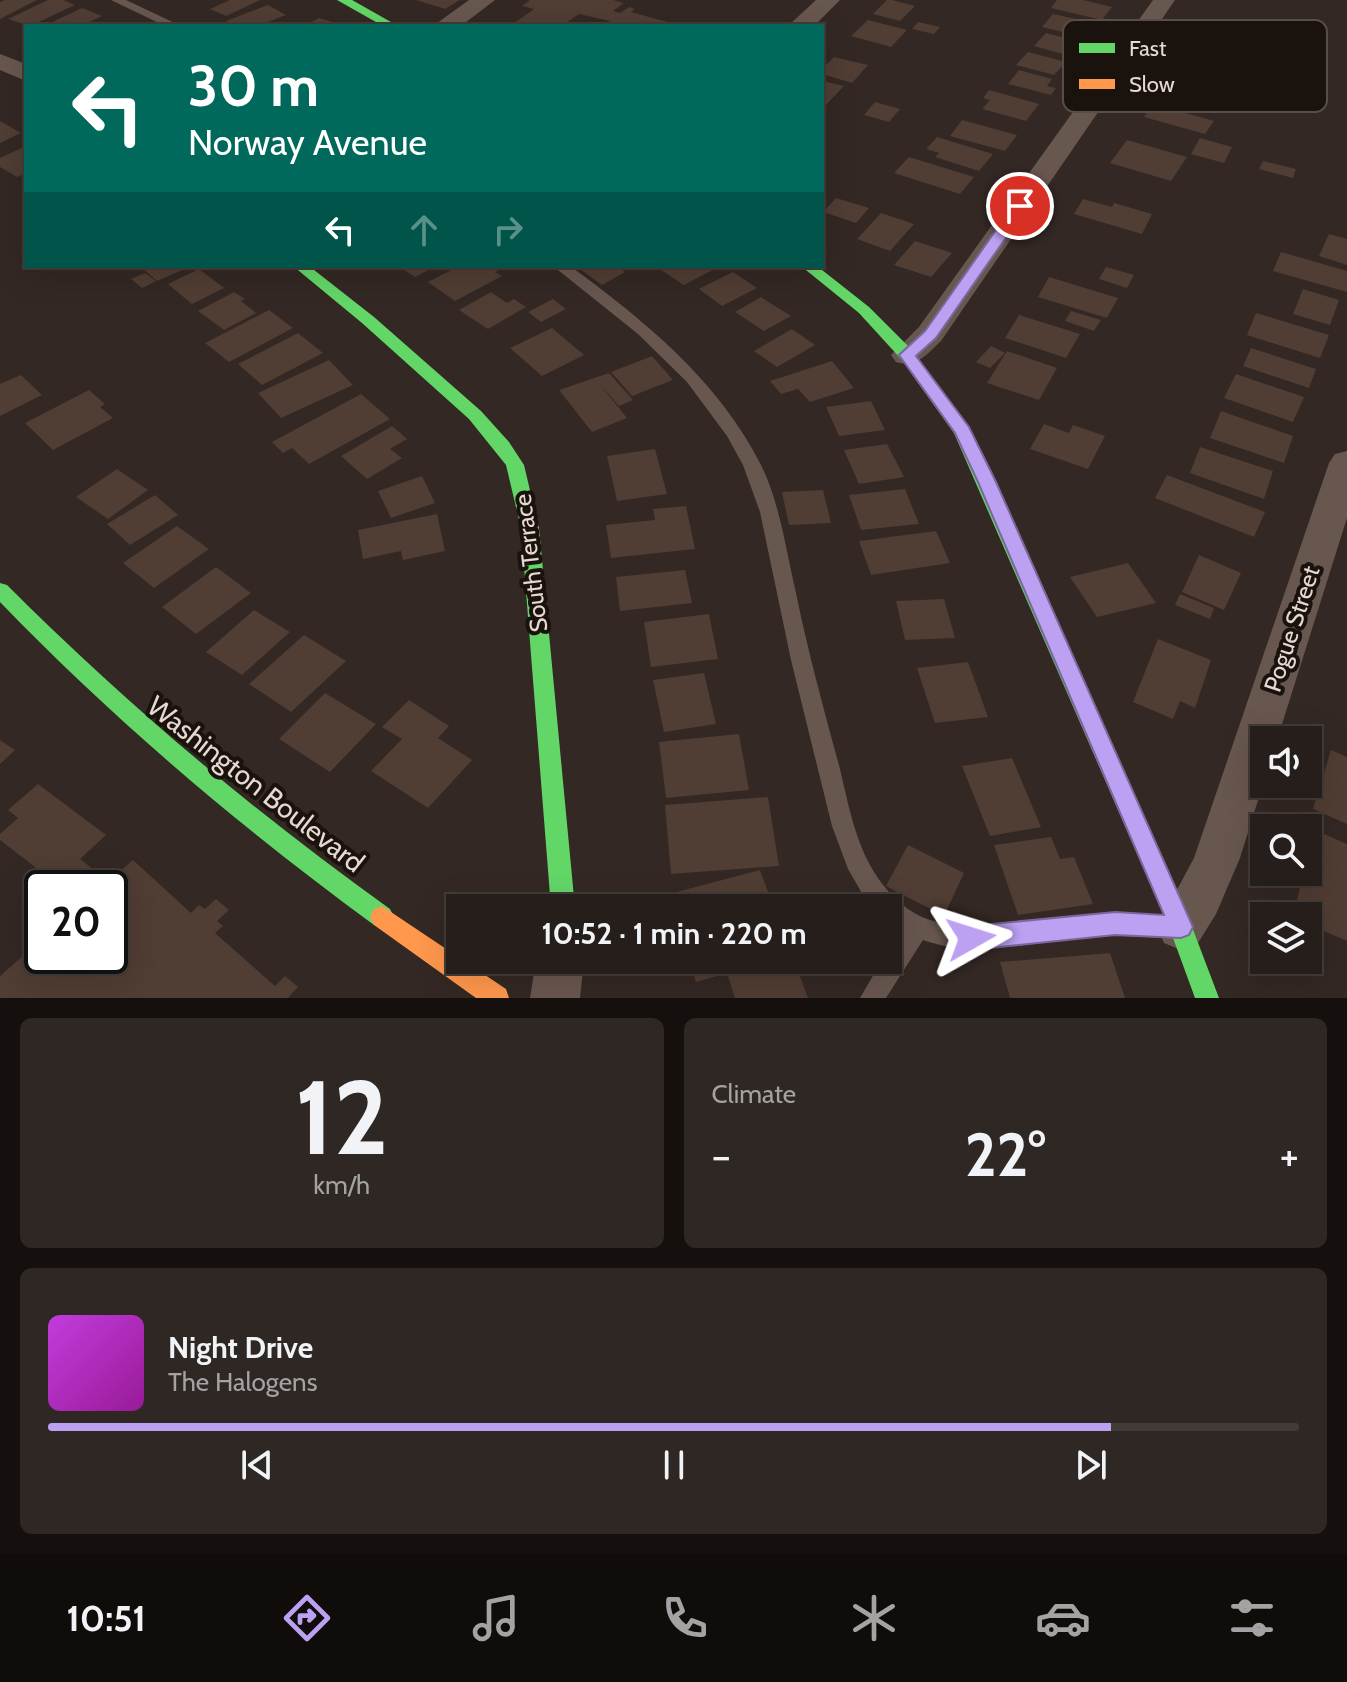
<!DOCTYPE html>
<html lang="en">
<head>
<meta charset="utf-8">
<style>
	body { margin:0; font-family:Cabin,sans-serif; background:#2e2723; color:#f1f3f6; height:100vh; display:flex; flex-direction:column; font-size:30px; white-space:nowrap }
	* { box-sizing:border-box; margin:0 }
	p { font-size:26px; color:#a4a2a2 }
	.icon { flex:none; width:44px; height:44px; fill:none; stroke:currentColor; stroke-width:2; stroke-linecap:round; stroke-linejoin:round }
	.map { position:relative; height:998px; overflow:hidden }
	.details { display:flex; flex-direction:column; gap:20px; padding:20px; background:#15100e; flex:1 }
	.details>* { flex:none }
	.top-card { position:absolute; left:24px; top:24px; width:800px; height:244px; border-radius:0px; box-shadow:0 8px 32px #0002,0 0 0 2px #423c39; background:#00695c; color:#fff; overflow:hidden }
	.fabs { position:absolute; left:1250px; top:726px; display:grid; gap:16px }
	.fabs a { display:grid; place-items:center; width:72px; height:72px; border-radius:0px; background:#261e1a; box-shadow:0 8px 32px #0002,0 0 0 2px #423c39; font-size:40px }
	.speed { position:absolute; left:24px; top:870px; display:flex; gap:16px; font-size:40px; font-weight:700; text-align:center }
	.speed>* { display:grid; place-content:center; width:104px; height:104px; border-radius:50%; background:#261e1a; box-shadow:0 8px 32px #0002,0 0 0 2px #423c39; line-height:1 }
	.speed .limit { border:4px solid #111; border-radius:12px; background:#fff; color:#111 }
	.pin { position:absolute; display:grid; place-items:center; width:68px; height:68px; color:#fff; margin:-34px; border:4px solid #fff; border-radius:50%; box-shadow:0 2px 8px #0007 }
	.me { position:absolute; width:88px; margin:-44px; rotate:84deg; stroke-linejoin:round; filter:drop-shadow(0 0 6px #0008) }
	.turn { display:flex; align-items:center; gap:28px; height:168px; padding:0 32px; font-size:36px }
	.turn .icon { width:104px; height:104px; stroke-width:2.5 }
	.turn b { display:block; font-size:56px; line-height:68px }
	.lanes { display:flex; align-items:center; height:76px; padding:0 32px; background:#0003; justify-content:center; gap:40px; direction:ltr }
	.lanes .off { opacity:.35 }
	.big { font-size:60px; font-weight:700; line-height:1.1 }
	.details .widget { flex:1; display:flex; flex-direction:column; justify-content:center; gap:12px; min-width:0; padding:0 28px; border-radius:12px; background:#2e2723 }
	.details .dial { align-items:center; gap:0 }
	.dial b { font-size:104px; line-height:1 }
	.song { display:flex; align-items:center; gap:24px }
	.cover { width:96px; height:96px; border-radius:12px; background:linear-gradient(135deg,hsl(290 70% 55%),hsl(300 70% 35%)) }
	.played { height:8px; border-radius:4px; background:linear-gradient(90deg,#bca0f2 85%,#423c39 85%) }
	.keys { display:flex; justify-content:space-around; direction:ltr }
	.heat { display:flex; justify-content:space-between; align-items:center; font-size:44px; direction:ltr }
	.details .tiles { flex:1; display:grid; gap:20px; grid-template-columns:1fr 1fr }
	.widget:last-child { grid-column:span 2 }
	.trip { position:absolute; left:446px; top:894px; width:456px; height:80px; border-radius:0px; background:#261e1a; box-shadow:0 8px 32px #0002,0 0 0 2px #423c39; font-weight:700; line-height:80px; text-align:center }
	.dock { display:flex; height:128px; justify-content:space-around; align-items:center; background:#0f0c0a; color:#a4a2a2 }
	.dock .icon { width:56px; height:56px }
	.dock .active { color:#bca0f2 }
	.dock b { font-size:36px; color:#f1f3f6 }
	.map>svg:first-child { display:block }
	.building { fill:#503d33 }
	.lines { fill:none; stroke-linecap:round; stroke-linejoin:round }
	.lane { fill:#68574f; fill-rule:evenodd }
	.street { fill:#68574f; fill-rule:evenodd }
	.fast { fill:#63d668; fill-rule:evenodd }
	.slow { fill:#ff974d; fill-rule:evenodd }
	.route { fill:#bca0f2; stroke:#7a689d; stroke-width:2 }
	.labels { text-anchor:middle; stroke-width:8; stroke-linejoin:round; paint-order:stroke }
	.street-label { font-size:24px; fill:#e5d9d2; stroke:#1a120d }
	.near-street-label { font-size:28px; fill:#e5d9d2; stroke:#1a120d }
	.key { fill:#1a120d; stroke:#574e48; stroke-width:2 }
	.key-label { font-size:22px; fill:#e5d9d2 }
</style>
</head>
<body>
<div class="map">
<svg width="1347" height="998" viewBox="0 0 1347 998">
	<rect width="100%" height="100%" fill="#332823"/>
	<!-- building -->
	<g class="building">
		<polygon points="5,0 37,0 0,19 0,2"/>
		<polygon points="48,0 63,0 75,5 30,26 8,19"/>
		<polygon points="230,0 260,0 226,16 210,9"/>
		<polygon points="416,0 460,0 445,9"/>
		<polygon points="530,0 613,0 624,3 613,11 620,13 629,7 635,9 631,12 682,26 603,26 610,21 579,14 562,26 510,26 534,9 522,6"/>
		<polygon points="887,0 892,0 915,6 900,21 873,14"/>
		<polygon points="1057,0 1083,0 1112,7 1102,20 1051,8"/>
		<polygon points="268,5 286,15 265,23 270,26 234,26 226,21"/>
		<polygon points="82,8 102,16 81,26 44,26"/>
		<polygon points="1053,14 1094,23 1083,37 1042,27"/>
		<polygon points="319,18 342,25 341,26 304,26"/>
		<polygon points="868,20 907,30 891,47 851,36"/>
		<polygon points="918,22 940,27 934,34 912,29"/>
		<polygon points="1046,33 1081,42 1070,56 1034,46"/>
		<polygon points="1028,52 1066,62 1054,75 1016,65"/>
		<polygon points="834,57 868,65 852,83 822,74 822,69"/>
		<polygon points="1019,70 1052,79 1047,86 1056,88 1051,95 1008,84"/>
		<polygon points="823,81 844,86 822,109 822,82"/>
		<polygon points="989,90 1039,104 1026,121 982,109 990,100 983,98"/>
		<polygon points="875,102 900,109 889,122 864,115"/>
		<polygon points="1153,104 1214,121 1205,134 1144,117"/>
		<polygon points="962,120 1017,135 1005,151 950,136"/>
		<polygon points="0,121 21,133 0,143"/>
		<polygon points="937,137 993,154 979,171 935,157 939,153 926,149"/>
		<polygon points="1200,138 1232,147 1224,163 1191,154"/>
		<polygon points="1127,140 1187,157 1171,181 1110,163"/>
		<polygon points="26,146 26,173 17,177 0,167 0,158"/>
		<polygon points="909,157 974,177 960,194 894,173"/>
		<polygon points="1263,161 1296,169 1293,178 1259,169"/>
		<polygon points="836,198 869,208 856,223 823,212"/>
		<polygon points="1083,199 1112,207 1114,203 1152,214 1142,234 1074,214"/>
		<polygon points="881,213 914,224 890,251 857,239"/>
		<polygon points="1329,234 1347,239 1347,265 1319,256"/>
		<polygon points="915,241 952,253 931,277 894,265"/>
		<polygon points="1281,252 1347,271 1347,292 1273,271"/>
		<polygon points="140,266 191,266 157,281"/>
		<polygon points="398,266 436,266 415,277"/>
		<polygon points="459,266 507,266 495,272 502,276 455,301 428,282"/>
		<polygon points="576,266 616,266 625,272 602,285"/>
		<polygon points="668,266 720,266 684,285 661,270"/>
		<polygon points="1106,267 1134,275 1127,288 1099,279"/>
		<polygon points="199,269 224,288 192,304 168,284"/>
		<polygon points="733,272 757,288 722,306 699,289"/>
		<polygon points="145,273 156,281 142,288 131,279"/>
		<polygon points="1049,277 1118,298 1107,318 1038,297"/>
		<polygon points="1303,289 1339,300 1330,325 1293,314"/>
		<polygon points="234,292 245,299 241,301 256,313 224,330 198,311"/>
		<polygon points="491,292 507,303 514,299 526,307 488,329 459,310"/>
		<polygon points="761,297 791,316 764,331 735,312"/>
		<polygon points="553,299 566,309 541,322 528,312"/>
		<polygon points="269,310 293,328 229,362 205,343"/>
		<polygon points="1071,311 1101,320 1094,331 1065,321"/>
		<polygon points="1256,313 1329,335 1320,358 1247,335"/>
		<polygon points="1019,315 1080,334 1066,358 1005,338"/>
		<polygon points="552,328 584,355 542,376 510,348"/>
		<polygon points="792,329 815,345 777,367 754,351"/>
		<polygon points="298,333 323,353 262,385 238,364"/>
		<polygon points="991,346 1005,353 990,368 976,362"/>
		<polygon points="1251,348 1316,369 1309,388 1243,366"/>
		<polygon points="1007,351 1057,368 1039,400 987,383"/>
		<polygon points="652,356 673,380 632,396 611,372"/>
		<polygon points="329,360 353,385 281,418 258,393"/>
		<polygon points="832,361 854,388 810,402 798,389 781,394 770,381"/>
		<polygon points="609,373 633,400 619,406 599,383 627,418 592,432 559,390"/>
		<polygon points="1236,374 1304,397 1293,422 1224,398"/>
		<polygon points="21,375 42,395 0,416 0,384"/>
		<polygon points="89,390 105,404 100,407 113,418 53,450 25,423"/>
		<polygon points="361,394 390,419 309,464 292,448 283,453 272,442"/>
		<polygon points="871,401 885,430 839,436 826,407"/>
		<polygon points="1221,411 1293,436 1284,463 1210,438"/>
		<polygon points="1044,424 1069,433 1073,425 1105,436 1088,469 1030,449"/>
		<polygon points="392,426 407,439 390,449 402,458 367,479 341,456"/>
		<polygon points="887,444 904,477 859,484 844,450"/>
		<polygon points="1200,447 1273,471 1264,499 1190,473"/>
		<polygon points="655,449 667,494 617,501 607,456"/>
		<polygon points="117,469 148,490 108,519 76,497"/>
		<polygon points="1167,475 1265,512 1254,537 1155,498"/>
		<polygon points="422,476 435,503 391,518 378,491"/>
		<polygon points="905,489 919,524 861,530 849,495"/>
		<polygon points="823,490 831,523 789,525 782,492"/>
		<polygon points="155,495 178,515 130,545 107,524"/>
		<polygon points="686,506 695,549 611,558 606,525 655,520 653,509"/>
		<polygon points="437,514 445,551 403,560 401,551 363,559 358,530"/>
		<polygon points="177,526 209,549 154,588 123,563"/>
		<polygon points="936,531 950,563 871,575 859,541"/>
		<polygon points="1199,555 1241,573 1224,610 1182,592"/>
		<polygon points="1128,563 1156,603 1097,617 1070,577"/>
		<polygon points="216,567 251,593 196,634 162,607"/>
		<polygon points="685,570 692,603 620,611 616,577"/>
		<polygon points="1180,594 1214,608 1210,619 1175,605"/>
		<polygon points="944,599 955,638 905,640 896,601"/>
		<polygon points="254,610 290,632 242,675 206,652"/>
		<polygon points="709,614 718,659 651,667 644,622"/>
		<polygon points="304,635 346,661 291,712 249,684"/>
		<polygon points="1158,639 1211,660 1195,708 1180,701 1173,719 1133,702"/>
		<polygon points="968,662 988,717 935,723 917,668"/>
		<polygon points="704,673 716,724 664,732 653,680"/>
		<polygon points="325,693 376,724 330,772 279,739"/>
		<polygon points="409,700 449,726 438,738 472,760 428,808 371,771 402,739 382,727"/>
		<polygon points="739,734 749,790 666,798 659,742"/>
		<polygon points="0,740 15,750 0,764"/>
		<polygon points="1331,750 1347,757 1347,824 1313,809"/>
		<polygon points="1012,758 1041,827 990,836 962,766"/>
		<polygon points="38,784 106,835 80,859 97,872 80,888 42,888 42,907 27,897 48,877 0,840 0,834 18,818 8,810"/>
		<polygon points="768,797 779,866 671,874 665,805"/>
		<polygon points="1315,830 1347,844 1347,941 1308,924 1308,916 1293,916 1304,872 1308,872"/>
		<polygon points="1051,837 1060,859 1074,857 1093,904 1018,915 994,845"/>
		<polygon points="908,845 964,873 944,916 886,886"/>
		<polygon points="133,860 191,913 199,905 205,909 216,899 229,910 217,921 223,926 215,933 275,986 285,976 298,987 288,998 0,998 0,976 42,939 42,956 110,956 110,888 101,888"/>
		<polygon points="760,870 774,908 674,908 669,894"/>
		<polygon points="1110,953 1125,998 1010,998 1000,962"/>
		<polygon points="689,960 794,960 808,998 735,998 727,973 696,982"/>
	</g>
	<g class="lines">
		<!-- lane -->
		<g class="lane">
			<polygon points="111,0 126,0 181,26 165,26"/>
			<path d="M553 266H570C645 321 718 380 761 465 780 504 786 550 796 593 808 652 824 710 840 769 848 803 855 841 874 872 885 890 902 908 922 917 974 938 1036 919 1089 915 1118 912 1145 915 1174 916L1182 919 1186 927 1182 935 1174 938C1145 938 1117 934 1088 937 1033 942 976 959 923 940L886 998H860L882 960H888V952L901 931 888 922V908H873L867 902 848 869 832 826 791 660 760 512 743 465 727 436 687 382 638 334Z"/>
		</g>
		<!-- street -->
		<g class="street">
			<polygon points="469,0 495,0 461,26 433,26"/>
			<polygon points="816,0 840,0 814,26 788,26"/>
			<path d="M1153 0H1175L941 341C926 355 917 368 896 362L891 355 919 327Z"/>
			<polygon points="0,54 26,64 26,81 0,70"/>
			<polygon points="1347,451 1347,518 1277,740 1264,740 1264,781 1240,858 1216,914 1198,943 1181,950 1164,943 1157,927 1194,858 1329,463 1335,454"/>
			<polygon points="536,960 584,960 580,998 530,998"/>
		</g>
		<!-- fast -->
		<g class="fast">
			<polygon points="337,0 352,0 398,26 383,26"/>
			<polygon points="293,266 309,266 374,317 481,411 509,442 524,465 539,528 575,908 551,908 521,528 506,465 469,419 362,323"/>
			<polygon points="801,266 817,266 869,307 913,351 971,431 1189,919 1219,998 1195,998 1169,927 954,433 901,359 859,313"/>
			<path d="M0 583 7 585C126 704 253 811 390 909L394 917 390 925 382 928 374 925C240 827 115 721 0 602Z"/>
		</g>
		<!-- slow -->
		<polygon class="slow" points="382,906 506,989 509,998 476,998 374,925 370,917 374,909"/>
	</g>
	<!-- route -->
	<polygon class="route" points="1020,201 1028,206 936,338 916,356 969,427 996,482 1193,927 1189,935 1181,938 1115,935 971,950 962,946 959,938 962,930 971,926 1115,912 1164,915 978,482 955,433 899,355 925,331 1015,203"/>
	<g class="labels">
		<!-- street labels -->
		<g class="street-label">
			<text transform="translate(531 563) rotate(-97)" y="8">South Terrace</text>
			<text transform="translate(1292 629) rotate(-72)" y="8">Pogue Street</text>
		</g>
		<!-- near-street labels -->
		<g class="near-street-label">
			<text transform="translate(256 784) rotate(38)" y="10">Washington Boulevard</text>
		</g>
	</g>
	<!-- legend -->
	<rect x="1063" y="20" width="264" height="92" rx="12" class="key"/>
	<rect x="1079" y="43" width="36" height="10" fill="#63d668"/>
	<rect x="1079" y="79" width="36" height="10" fill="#ff974d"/>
	<g class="key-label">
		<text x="1129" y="56">Fast</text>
		<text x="1129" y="92">Slow</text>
	</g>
</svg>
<div class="fabs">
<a><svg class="icon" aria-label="sound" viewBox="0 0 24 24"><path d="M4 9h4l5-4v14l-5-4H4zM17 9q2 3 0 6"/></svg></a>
<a><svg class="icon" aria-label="search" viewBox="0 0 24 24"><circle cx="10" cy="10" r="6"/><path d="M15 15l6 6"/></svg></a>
<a><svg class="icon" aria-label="layers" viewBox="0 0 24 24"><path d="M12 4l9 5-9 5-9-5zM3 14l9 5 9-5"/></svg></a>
</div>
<div class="speed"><div class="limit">20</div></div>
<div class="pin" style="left:1020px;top:206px;background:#d93025"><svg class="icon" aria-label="arrive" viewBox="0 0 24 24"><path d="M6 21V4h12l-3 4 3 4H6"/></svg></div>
<svg class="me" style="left:971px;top:938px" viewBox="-20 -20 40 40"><path d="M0-17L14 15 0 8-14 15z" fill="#bca0f2" stroke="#fff" stroke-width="4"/></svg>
<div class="trip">10:52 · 1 min · 220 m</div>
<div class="top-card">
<div class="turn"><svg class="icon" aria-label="left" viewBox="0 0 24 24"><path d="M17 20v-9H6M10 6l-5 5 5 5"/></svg><div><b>30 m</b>Norway Avenue</div></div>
<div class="lanes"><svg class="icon" aria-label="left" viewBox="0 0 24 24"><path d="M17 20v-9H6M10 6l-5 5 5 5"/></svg><svg class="icon off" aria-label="ahead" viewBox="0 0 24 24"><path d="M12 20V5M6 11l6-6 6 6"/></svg><svg class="icon off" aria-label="right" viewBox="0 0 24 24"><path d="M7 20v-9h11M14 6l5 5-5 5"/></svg></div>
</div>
</div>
<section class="details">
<div class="tiles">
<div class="widget dial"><b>12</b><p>km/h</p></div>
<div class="widget"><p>Climate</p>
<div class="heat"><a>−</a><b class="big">22°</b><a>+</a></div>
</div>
<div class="widget">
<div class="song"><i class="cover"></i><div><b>Night Drive</b><p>The Halogens</p></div></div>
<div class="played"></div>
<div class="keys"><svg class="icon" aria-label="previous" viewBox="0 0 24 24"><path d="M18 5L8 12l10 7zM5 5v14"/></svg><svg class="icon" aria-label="pause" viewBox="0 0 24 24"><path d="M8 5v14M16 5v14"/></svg><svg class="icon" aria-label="next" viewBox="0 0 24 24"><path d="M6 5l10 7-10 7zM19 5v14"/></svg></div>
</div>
</div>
</section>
<nav class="dock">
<b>10:51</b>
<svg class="icon active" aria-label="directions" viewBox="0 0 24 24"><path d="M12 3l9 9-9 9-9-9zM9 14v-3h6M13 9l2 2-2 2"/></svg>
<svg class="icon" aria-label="music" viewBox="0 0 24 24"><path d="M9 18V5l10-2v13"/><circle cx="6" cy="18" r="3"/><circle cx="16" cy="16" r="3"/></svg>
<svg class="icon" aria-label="phone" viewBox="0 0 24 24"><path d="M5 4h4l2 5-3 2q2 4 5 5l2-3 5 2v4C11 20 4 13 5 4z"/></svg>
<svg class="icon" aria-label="climate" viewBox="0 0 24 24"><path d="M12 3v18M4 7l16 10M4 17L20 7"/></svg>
<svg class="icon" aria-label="car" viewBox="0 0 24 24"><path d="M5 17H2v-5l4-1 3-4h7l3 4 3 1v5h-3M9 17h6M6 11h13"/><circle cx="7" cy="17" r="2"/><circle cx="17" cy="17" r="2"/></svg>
<svg class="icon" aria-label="filters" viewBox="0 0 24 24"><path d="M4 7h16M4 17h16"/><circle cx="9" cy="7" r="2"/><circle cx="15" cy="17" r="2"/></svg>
</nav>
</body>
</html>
